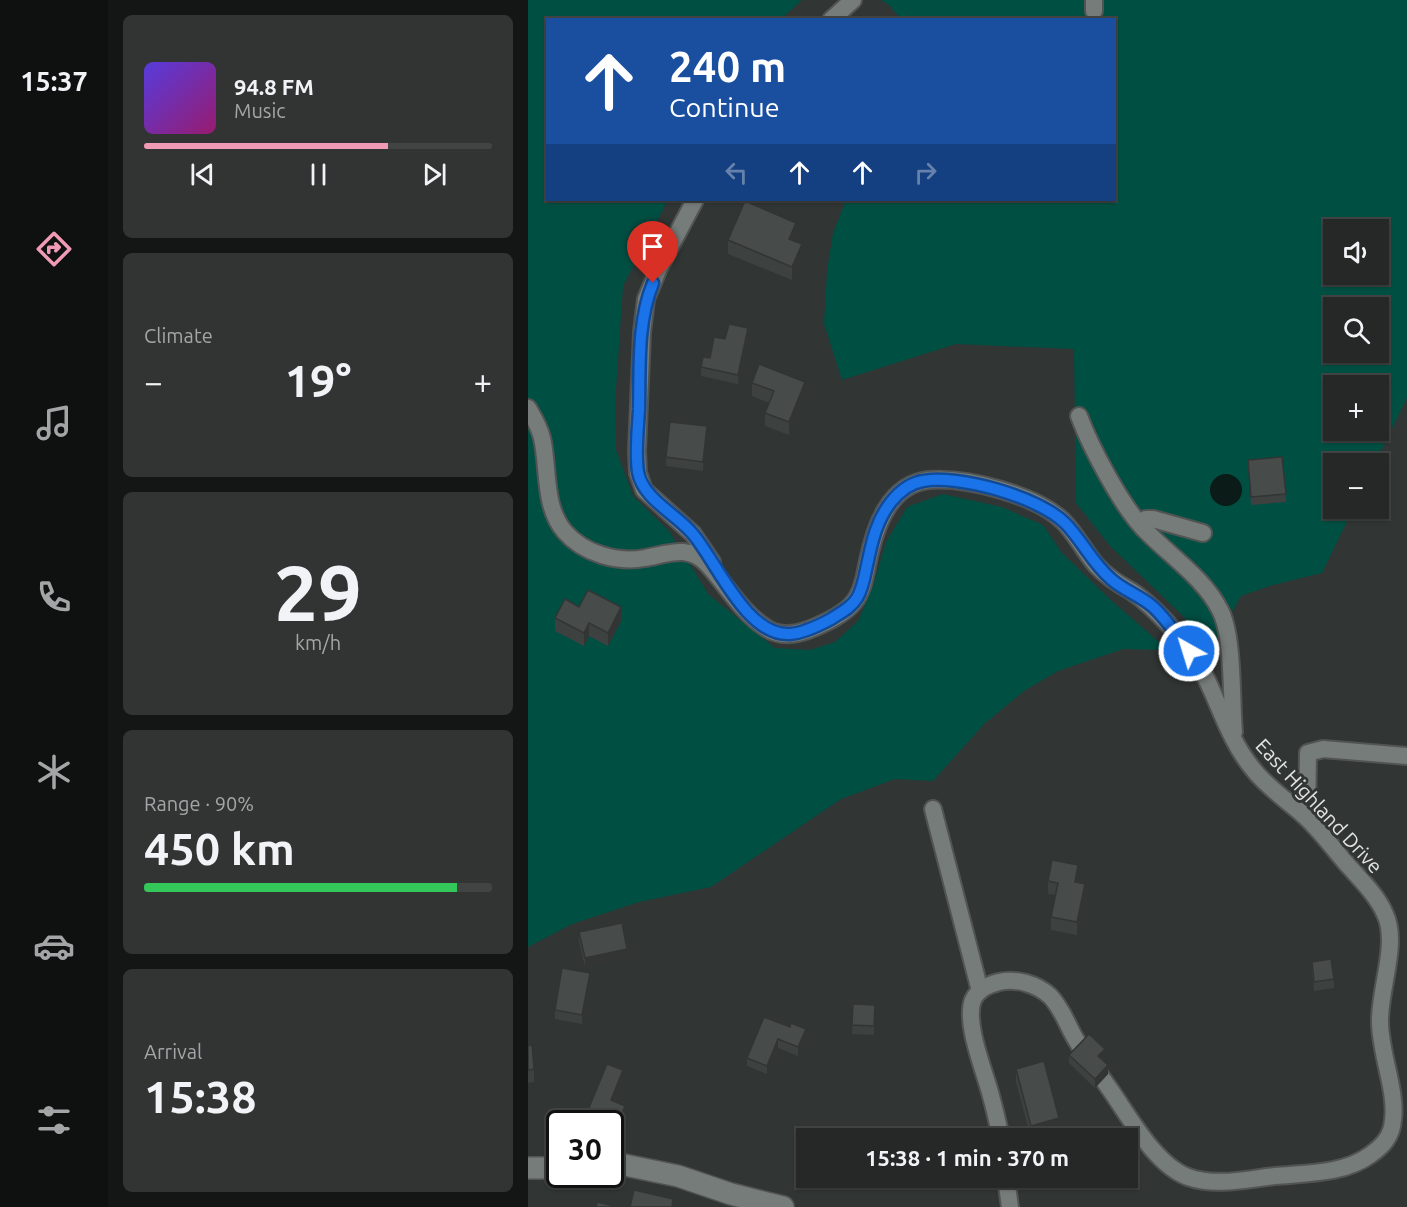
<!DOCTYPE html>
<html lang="en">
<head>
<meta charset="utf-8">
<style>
	body { margin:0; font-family:Ubuntu,sans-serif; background:#313433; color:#f1f3f6; height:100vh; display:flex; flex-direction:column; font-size:22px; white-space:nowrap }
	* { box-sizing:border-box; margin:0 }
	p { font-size:20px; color:#a3a6a7 }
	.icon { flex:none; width:33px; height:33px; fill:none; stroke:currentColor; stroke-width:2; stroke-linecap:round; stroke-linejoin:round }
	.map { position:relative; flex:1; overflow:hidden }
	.side { display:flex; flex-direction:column; gap:15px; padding:15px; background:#141615; width:420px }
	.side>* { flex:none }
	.top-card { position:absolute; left:18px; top:18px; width:570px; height:183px; border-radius:0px; box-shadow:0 2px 4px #0004,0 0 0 2px #424444; background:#1a4fa0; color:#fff; overflow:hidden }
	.controls { position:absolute; left:795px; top:219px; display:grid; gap:12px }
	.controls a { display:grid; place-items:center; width:66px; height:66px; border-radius:0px; background:#252827; box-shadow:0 2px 4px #0004,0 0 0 2px #424444; font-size:30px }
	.speed { position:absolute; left:18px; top:1110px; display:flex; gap:12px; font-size:30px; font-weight:700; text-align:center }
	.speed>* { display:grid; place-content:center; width:78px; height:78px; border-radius:50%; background:#252827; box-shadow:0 2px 4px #0004,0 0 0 2px #424444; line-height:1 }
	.speed .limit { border:3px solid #111; border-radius:9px; background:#fff; color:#111 }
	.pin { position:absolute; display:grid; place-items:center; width:51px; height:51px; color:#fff; margin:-62px -26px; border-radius:50% 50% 50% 0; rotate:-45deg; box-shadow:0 0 6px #0007 }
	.pin .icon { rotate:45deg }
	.me { position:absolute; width:66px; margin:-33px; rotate:321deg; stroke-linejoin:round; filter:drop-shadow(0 0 4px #0008) }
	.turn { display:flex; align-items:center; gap:21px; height:126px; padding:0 24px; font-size:27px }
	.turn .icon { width:78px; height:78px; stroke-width:2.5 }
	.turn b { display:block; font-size:42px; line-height:51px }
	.lanes { display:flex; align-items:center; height:57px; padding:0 24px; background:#0003; justify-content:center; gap:30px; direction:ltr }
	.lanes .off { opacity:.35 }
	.big { font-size:45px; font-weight:700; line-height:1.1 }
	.side .tile { flex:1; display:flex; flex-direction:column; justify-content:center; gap:9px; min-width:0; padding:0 21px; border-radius:9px; background:#313433 }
	.side .dial { align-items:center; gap:0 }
	.dial b { font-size:78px; line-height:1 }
	.song { display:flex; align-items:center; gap:18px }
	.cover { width:72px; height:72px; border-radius:9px; background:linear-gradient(135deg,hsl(250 70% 55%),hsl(320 70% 35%)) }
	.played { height:6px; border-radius:3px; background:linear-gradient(90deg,#f09ab6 70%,#424444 70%) }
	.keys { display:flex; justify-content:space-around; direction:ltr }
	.heat { display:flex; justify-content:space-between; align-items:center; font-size:33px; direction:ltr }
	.charge { height:9px; border-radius:4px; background:linear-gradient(90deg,#34c759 90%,#424444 0) }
	.trip { position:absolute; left:268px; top:1128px; width:342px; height:60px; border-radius:0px; background:#252827; box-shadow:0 2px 4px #0004,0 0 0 2px #424444; font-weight:700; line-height:60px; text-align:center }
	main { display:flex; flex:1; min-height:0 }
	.tab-bar { display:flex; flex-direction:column; width:108px; justify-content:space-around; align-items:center; background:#0f1010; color:#a3a6a7 }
	.tab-bar .icon { width:42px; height:42px }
	.tab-bar .on { color:#f09ab6 }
	.tab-bar b { font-size:27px; color:#f1f3f6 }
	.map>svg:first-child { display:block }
	.green { fill:#004f43; fill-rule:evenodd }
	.water { fill:#0b1b18 }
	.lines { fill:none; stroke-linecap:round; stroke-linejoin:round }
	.minor-casing { stroke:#515453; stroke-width:20 }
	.tertiary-casing { stroke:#515453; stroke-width:24 }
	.minor { stroke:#767c7a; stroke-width:16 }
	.tertiary { stroke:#767c7a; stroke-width:21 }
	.wall { fill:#3d4140 }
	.shaded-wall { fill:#323534 }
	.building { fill:#474c4b; stroke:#323534; stroke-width:1.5 }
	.route-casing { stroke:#114b97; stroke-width:15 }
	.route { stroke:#1a73e8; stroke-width:10 }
	.labels { text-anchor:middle; stroke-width:6; stroke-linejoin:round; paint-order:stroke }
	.street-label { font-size:20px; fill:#e0e3e2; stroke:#313634 }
</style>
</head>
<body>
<main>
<nav class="tab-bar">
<b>15:37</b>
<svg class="icon on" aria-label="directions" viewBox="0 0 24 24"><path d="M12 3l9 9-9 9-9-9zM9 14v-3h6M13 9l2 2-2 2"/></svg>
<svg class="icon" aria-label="music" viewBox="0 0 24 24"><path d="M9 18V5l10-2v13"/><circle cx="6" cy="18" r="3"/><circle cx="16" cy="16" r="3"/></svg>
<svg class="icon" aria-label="phone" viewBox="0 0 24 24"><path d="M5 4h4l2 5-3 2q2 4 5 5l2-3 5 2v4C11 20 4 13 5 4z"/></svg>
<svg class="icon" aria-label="climate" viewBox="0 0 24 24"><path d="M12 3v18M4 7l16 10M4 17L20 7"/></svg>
<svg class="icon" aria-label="car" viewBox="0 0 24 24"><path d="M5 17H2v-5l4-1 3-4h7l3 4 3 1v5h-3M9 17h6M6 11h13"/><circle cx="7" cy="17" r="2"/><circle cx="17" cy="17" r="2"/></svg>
<svg class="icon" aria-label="filters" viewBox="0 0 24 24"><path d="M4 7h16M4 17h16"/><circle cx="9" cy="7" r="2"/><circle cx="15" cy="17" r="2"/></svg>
</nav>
<section class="side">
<div class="tile">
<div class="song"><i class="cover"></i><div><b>94.8 FM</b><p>Music</p></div></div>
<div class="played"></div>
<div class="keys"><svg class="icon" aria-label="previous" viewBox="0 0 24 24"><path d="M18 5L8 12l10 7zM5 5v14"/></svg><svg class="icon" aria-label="pause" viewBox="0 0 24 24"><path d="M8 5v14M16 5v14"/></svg><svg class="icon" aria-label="next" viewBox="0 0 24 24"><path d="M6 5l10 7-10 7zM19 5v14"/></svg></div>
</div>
<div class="tile"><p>Climate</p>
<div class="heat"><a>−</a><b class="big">19°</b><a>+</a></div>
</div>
<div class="tile dial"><b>29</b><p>km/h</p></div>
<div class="tile"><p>Range · 90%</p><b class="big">450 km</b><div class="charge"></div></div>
<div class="tile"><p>Arrival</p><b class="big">15:38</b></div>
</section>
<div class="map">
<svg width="879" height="1207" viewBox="0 0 879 1207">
	<rect width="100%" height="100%" fill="#313634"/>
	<!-- green -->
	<g class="green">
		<polygon points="0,0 274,0 253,19 20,20 20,200 140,200 95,286 87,404 88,450 105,496 141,531 181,595 247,648 282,650 307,642 330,621 345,586 358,542 379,507 415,494 474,507 515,525 534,553 584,601 640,650 595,649 530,671 496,691 456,724 405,781 367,779 313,799 183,887 111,902 44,924 0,947"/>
		<path d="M353 0H879V398L847 463 806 464V508L825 509 794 573 745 585 713 596 673 666 657 618 582 546 548 503 546 349 428 344 314 380 296 324 299 271 305 233 318 200H586V20L373 19 361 5ZM806 230H850V274H806ZM806 308H850V352H806ZM806 386H850V430H806Z"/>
	</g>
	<!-- water -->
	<circle class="water" cx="698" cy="490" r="16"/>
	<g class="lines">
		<defs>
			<g id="minor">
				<polyline points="566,0 566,11"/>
				<polyline points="303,20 325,0"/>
				<polyline points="167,200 131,268 118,299 114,332 109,451 110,473 116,490 165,534 184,562"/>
				<path d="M0 408C6 418 11 426 14 438 21 468 15 507 37 532 56 554 90 563 117 558 140 554 160 544 179 564 198 584 213 612 238 628 251 637 266 635 280 630 295 624 316 615 326 602 335 591 337 575 340 561 347 527 361 484 401 480 439 477 508 495 535 521 548 534 556 551 568 565 578 576 590 584 603 591 626 606 664 647 675 672 692 705 701 740 725 769 737 785 758 800 773 813 790 827 803 846 817 862 831 878 849 895 857 914 871 943 851 990 852 1022 852 1053 869 1091 865 1120 864 1136 855 1146 842 1155 816 1174 779 1173 747 1176 719 1179 688 1187 660 1177 627 1165 601 1116 581 1088 571 1073 559 1059 550 1043 540 1028 535 1009 522 996 509 984 488 978 471 982 460 985 450 989 445 1000 436 1023 457 1072 463 1096 467 1110 470 1124 473 1138"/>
				<path d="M551 416C563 448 594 507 617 530 642 556 676 578 692 610 706 636 703 701 706 732"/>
				<polyline points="615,528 618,519 625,519 675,533"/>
				<polyline points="405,809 452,991"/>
				<polyline points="779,818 780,753 795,749 879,756"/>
				<polyline points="478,1178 482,1207"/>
			</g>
			<g id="tertiary">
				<polyline points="82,1162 150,1176 203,1194 255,1207"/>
				<polyline points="0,1168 32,1168"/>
			</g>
		</defs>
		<!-- minor casing -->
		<use href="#minor" class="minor-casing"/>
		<!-- tertiary casing -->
		<use href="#tertiary" class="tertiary-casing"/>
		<!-- minor -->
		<use href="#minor" class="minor"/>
		<!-- tertiary -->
		<use href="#tertiary" class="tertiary"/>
	</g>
	<!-- wall -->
	<g class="wall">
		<polygon points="268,236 266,241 274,257 264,280 200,254 200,240"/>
		<polygon points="220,336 210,384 173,376 173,367 182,358"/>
		<polygon points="224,383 277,395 261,435 237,426 237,413 241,403 224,396"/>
		<polygon points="179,435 175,471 138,466 138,457"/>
		<polygon points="720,460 758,494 758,502 723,505"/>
		<polygon points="51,607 93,621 80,646 61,636 56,646 27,631 27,618"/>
		<polygon points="550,878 549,883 557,898 549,935 523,930 523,917 528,895 520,894 520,881"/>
		<polygon points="51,932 99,958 57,967 51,941"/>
		<polygon points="784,962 806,979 806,988 786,991 784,971"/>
		<polygon points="62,982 54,1024 27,1019 27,1010"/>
		<polygon points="325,1004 347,1005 346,1035 324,1034"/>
		<polygon points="262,1027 278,1038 270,1056 250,1048 239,1074 219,1066 219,1058"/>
		<polygon points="0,1046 6,1069 6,1082 0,1083"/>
		<polygon points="541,1055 577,1058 575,1060 580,1074 567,1088 541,1063"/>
		<polygon points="488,1069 531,1132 503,1138 488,1082"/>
		<polygon points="95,1079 86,1102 97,1115 91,1131 82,1128 82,1124 72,1124 60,1118 60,1110"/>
		<polygon points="503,1178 519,1178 513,1185"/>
	</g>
	<!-- shaded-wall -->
	<g class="shaded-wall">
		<polygon points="268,223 268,236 261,252 261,239"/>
		<polygon points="274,244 274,257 264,280 264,267"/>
		<polygon points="220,328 220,336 210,384 210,375"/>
		<polygon points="277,382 277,395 261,435 261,422"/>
		<polygon points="179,426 179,435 175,471 175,462"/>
		<polygon points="93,607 93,621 80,646 80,633"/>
		<polygon points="61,623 61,636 56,646 56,633"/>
		<polygon points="550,865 550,878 547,895 547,882"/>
		<polygon points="557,884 557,898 549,935 549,922"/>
		<polygon points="99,949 99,958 57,967 57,958"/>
		<polygon points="62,973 62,982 54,1024 54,1015"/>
		<polygon points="2,1000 2,1009 0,1013 0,1004"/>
		<polygon points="278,1029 278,1038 270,1056 270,1047"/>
		<polygon points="250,1039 250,1048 239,1074 239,1066"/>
		<polygon points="577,1049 577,1058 570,1065 570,1056"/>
		<polygon points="580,1065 580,1074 567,1088 567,1079"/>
		<polygon points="95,1070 95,1079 83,1109 83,1100"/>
		<polygon points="97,1106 97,1115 91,1131 91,1122"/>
		<polygon points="531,1118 531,1132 503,1138 503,1126"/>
		<polygon points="513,1178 519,1178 513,1185"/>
	</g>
	<!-- building -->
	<g class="building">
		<polygon points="217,201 268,223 261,239 274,244 264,267 200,240"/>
		<polygon points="201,324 220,328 210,375 173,367 175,357 182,358 186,337 197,339"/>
		<polygon points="231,364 277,382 261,422 237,413 246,391 224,383"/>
		<polygon points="142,422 179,426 175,462 138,457"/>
		<polygon points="754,457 758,494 723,497 720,460"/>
		<polygon points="60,590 93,607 80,633 61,623 56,633 27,618 37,599 51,607"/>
		<polygon points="524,860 550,865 547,882 557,884 549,922 523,917 530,883 520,881"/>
		<polygon points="94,923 99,949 57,958 51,932"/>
		<polygon points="803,959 806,979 786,982 784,962"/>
		<polygon points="34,968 62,973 54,1015 27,1010"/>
		<polygon points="325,1004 347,1005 346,1026 324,1025"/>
		<polygon points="236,1017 262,1027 263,1023 278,1029 270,1047 250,1039 239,1066 219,1058"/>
		<polygon points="561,1034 577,1049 570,1056 580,1065 567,1079 541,1055"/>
		<polygon points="4,1045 6,1069 0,1070 0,1046"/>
		<polygon points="516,1061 531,1118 503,1126 488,1069"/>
		<polygon points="79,1064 95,1070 83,1100 97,1106 91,1122 60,1110"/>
		<polygon points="106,1190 145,1199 144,1207 102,1207"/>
		<polygon points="69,1202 90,1207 68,1207"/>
	</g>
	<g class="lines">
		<defs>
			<path id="route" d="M125 283C109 322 112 368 111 409 110 429 107 452 110 472 115 499 147 513 164 533 188 560 218 637 262 634 276 633 290 626 303 619 312 613 323 608 329 598 334 590 336 580 338 570 343 547 347 522 363 502 371 492 382 483 395 481 430 474 511 497 537 523 554 540 564 563 583 579 595 590 611 595 624 606 638 618 649 636 661 651"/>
		</defs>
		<!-- route casing -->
		<use href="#route" class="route-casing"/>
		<!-- route -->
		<use href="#route" class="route"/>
	</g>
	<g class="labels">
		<!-- street labels -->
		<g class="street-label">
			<text transform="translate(791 806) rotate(47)" y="7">East Highland Drive</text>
		</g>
	</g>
</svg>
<div class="controls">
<a><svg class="icon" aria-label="sound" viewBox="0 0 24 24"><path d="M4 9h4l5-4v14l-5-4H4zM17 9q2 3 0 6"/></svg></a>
<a><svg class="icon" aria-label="search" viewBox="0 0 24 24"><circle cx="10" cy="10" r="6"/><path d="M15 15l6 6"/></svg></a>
<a>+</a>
<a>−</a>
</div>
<div class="speed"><div class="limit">30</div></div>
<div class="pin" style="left:125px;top:283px;background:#d93025"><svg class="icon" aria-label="arrive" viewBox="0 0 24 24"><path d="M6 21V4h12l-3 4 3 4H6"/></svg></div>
<svg class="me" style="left:661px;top:651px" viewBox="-20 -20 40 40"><circle r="17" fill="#1a73e8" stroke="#fff" stroke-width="3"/><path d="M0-11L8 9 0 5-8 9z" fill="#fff"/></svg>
<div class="trip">15:38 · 1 min · 370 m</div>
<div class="top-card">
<div class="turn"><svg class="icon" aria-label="ahead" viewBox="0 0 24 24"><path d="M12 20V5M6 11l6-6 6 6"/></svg><div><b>240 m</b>Continue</div></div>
<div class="lanes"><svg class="icon off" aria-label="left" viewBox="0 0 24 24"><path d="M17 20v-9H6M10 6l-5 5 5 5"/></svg><svg class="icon" aria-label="ahead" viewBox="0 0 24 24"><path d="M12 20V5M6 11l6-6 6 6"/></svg><svg class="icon" aria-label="ahead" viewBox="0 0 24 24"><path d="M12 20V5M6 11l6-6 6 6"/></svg><svg class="icon off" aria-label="right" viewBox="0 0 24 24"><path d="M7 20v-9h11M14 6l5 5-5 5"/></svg></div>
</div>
</div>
</main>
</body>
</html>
